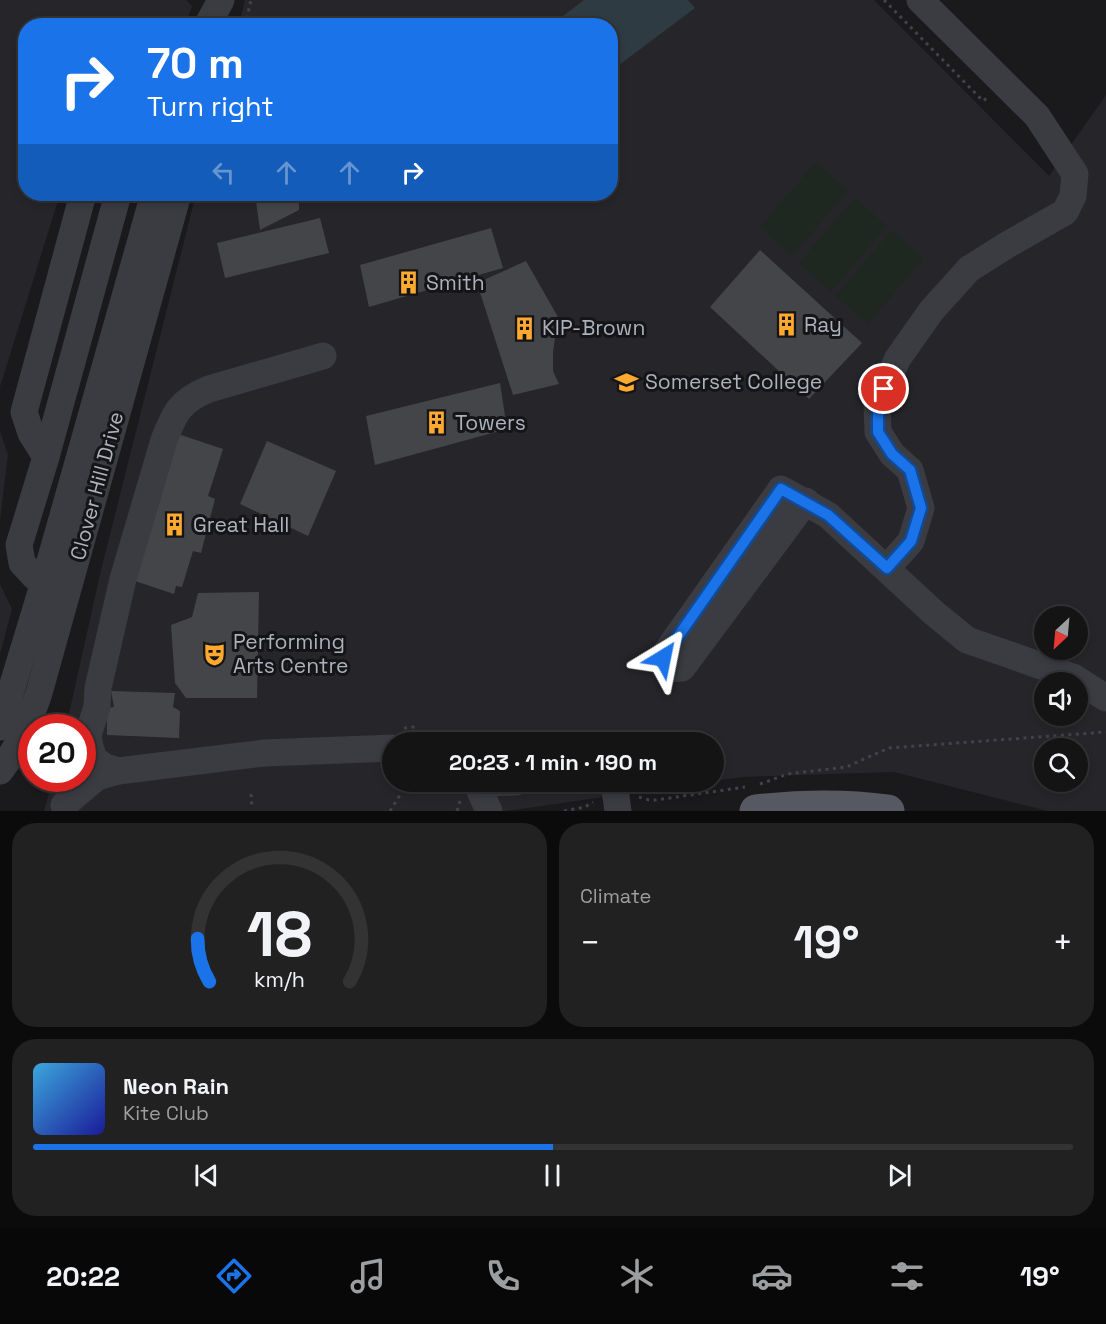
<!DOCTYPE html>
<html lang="en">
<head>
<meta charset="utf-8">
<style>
	body { margin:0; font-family:"Space Grotesk",sans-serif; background:#212122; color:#f1f3f6; height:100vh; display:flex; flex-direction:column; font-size:22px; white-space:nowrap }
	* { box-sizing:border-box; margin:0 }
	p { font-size:20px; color:#9d9ea0 }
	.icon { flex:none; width:33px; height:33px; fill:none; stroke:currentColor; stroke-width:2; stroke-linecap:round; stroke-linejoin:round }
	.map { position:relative; height:811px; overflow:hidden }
	.drawer { display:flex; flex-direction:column; gap:12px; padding:12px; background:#0b0b0c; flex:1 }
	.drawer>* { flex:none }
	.top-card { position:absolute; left:18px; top:18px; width:600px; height:183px; border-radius:24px; box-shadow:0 3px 9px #0003,0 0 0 2px #333334; background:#1a73e8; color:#fff; overflow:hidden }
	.needle { width:39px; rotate:206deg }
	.fabs { position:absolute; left:1034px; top:606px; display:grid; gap:12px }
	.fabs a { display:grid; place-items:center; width:54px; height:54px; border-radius:50%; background:#141415; box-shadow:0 3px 9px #0003,0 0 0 2px #333334; font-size:30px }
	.speed { position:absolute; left:18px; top:714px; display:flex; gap:12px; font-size:30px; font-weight:700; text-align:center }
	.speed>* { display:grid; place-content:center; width:78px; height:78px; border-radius:50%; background:#141415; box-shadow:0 3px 9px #0003,0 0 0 2px #333334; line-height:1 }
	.speed .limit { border:9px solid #d22; background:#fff; color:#111 }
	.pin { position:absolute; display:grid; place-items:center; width:51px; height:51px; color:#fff; margin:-26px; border:3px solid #fff; border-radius:50%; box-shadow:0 2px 6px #0007 }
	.me { position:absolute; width:66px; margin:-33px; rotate:35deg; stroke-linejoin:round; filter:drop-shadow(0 0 4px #0008) }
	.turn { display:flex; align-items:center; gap:21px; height:126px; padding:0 30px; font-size:27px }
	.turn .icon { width:78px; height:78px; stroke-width:2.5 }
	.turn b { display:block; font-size:42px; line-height:51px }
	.lanes { display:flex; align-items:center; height:57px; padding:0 30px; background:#0003; justify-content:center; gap:30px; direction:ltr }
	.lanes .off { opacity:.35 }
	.big { font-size:45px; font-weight:700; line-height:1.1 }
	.drawer .tile { flex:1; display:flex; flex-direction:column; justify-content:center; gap:9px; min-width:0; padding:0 21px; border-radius:24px; background:#212122 }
	.drawer .dial { align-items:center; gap:0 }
	.dial svg { height:156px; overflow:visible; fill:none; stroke:#333334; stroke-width:7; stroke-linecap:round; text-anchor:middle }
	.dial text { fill:#f1f3f6; stroke:none }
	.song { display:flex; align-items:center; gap:18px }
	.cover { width:72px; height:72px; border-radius:9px; background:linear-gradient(135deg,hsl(200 70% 55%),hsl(240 70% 35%)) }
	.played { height:6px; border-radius:3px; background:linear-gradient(90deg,#1a73e8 50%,#333334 50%) }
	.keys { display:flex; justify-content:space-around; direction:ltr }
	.heat { display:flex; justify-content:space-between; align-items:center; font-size:33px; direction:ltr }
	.drawer .tiles { flex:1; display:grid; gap:12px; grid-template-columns:1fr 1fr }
	.tile:last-child { grid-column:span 2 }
	.trip { position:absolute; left:382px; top:732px; width:342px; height:60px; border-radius:30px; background:#141415; box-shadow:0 3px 9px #0003,0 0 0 2px #333334; font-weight:700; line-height:60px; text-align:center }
	.tab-bar { display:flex; height:96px; justify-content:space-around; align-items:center; background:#080808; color:#9d9ea0 }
	.tab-bar .icon { width:42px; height:42px }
	.tab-bar .current { color:#1a73e8 }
	.tab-bar b { font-size:27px; color:#f1f3f6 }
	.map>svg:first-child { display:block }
	.built { fill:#26262a; fill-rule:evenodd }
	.green { fill:#1f2820 }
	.water { fill:#2e3b42 }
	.building { fill:#444549 }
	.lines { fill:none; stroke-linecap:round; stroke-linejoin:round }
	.path { stroke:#404349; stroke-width:3; stroke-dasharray:3 4.5; stroke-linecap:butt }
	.minor { stroke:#3a3c42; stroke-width:27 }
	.major { stroke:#565961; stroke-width:33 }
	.route-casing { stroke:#114b97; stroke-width:15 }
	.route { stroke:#1a73e8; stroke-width:10 }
	.labels { text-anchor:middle; stroke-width:6; stroke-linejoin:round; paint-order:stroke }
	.poi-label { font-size:21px; fill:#abb2bd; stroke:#151517; text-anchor:start }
	.street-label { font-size:21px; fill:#abb2bd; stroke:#151517 }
</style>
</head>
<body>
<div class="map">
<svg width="1106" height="811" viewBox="0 0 1106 811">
	<rect width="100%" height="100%" fill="#1a1a1c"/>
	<!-- built -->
	<g class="built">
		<polygon points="0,0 186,0 192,6 185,25 26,26 26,194 60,194 0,387"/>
		<path d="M245 0H874L1049 176 1106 95V811H1048L894 772 742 777 507 811H44L53 779 82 778V728L66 727 101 570 196 194H610V26L239 25ZM1044 616H1077V650H1044ZM1044 682H1077V716H1044ZM393 742H714V782H393ZM1044 748H1077V782H1044Z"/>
		<polygon points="0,431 8,455 0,520"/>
		<polygon points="0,584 12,609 0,654"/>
	</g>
	<!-- green -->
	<g class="green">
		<polygon points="816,162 848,191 792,256 760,227"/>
		<polygon points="855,197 887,226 831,292 799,263"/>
		<polygon points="892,230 924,259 868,324 835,296"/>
	</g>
	<!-- water -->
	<polygon class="water" points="584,0 688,0 695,8 611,71 610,26 551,25"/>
	<!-- building -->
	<g class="building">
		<polygon points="255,194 299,194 299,210 260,230"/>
		<polygon points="320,218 329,253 225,278 217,243"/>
		<polygon points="491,228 503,268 369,307 360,265"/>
		<polygon points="760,250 862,343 809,399 710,307"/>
		<polygon points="526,261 558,317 553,352 553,371 559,384 513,395 477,283"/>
		<polygon points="500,383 507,429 375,465 366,416"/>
		<polygon points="178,434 223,449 208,496 215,499 201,553 193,551 182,587 176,586 174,594 132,580"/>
		<polygon points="267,441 336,471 308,536 240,504"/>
		<polygon points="259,592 257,698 186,698 175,683 171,625 192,617 198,593"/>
		<polygon points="111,691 175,693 173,707 180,711 179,738 107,735 107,708 114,707"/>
	</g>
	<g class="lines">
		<!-- path -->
		<g class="path">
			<polyline points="884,0 983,101 988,97"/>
			<polyline points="245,26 251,0"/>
			<polyline points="404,728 415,727"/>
			<polyline points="760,784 788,774 846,767 889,748 1106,732"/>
			<polyline points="251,794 252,807"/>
			<polyline points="639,797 649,800 656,800 745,787"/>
			<polyline points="390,811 408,782"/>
			<polyline points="457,811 460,801"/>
			<polyline points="564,811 585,807 593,802"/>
		</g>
		<!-- minor -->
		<g class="minor">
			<polyline points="207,26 221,0"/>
			<polyline points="46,457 118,194"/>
			<polyline points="806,501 682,668 667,669 662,658 781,489 828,515 934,613 967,640 1073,677 1106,698"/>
			<polyline points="887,568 911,541 921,508 910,470 892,454 878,432 877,404 898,358 932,310 969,269 1007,245 1065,212 1073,196 1075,174 1037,116 920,0"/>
			<polyline points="60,575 45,579 35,577 22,563 19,545 46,457 31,433 24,412 83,194"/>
			<polyline points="0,727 45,579 154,194"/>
			<path d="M0 771C19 747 29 722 39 693L178 194"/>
			<path d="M118 771 105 767 94 759 90 747 88 735 97 707 98 688 123 579 164 440C175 412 180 401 209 389L323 356"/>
			<polyline points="476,782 489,811"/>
			<polyline points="614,782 618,811"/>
			<polyline points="477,783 516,782"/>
			<polyline points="64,805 97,777 118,771 264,753 393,748"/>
		</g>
		<!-- major -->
		<path class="major" d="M756 811C800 806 844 805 888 811"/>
	</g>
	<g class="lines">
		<defs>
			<polyline id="route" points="663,658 781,489 828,515 887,568 911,541 921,508 910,470 892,454 878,432 878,404 884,389"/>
		</defs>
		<!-- route casing -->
		<use href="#route" class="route-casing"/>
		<!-- route -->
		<use href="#route" class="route"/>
	</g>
	<!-- icons -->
	<defs>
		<symbol id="building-bare" viewBox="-9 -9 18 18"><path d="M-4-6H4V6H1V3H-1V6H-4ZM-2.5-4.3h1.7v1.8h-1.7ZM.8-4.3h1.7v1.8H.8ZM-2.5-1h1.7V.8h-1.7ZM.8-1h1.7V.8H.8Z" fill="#ffaa2f" stroke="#151517" stroke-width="2.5" paint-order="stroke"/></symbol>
		<symbol id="school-bare" viewBox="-9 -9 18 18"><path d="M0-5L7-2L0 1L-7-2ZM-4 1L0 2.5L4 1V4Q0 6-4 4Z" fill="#ffaa2f" stroke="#151517" stroke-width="2.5" paint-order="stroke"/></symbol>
		<symbol id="theatre-bare" viewBox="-9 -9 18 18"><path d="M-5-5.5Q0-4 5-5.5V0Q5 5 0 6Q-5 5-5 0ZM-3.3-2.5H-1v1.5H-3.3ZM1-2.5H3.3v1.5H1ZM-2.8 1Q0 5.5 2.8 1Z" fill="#ffaa2f" stroke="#151517" stroke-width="2.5" paint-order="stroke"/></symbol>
	</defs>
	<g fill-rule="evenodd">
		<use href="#building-bare" x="392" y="266" width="33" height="33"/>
		<use href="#building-bare" x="770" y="308" width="33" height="33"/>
		<use href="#building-bare" x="508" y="312" width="33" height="33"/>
		<use href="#school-bare" x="610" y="366" width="33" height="33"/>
		<use href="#building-bare" x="420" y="406" width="33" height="33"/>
		<use href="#building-bare" x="158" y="508" width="33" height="33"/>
		<use href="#theatre-bare" x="198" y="638" width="33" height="33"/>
	</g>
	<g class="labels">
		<!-- poi labels -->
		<g class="poi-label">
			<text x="426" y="290">Smith</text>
			<text x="804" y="332">Ray</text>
			<text x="542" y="335">KIP-Brown</text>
			<text x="645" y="389">Somerset College</text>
			<text x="455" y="430">Towers</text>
			<text x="193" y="532">Great Hall</text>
			<text x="233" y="649">Performing<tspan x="233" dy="24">Arts Centre</tspan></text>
		</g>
		<!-- street labels -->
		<g class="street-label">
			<text transform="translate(97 486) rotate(-75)" y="7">Clover Hill Drive</text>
		</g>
	</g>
</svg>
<div class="fabs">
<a><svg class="needle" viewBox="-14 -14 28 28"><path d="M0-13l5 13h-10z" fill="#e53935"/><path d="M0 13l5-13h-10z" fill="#9d9ea0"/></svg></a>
<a><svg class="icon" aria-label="sound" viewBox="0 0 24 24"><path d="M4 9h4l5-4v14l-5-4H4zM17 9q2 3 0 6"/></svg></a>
<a><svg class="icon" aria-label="search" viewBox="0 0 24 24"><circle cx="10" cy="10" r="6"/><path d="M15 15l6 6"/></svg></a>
</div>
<div class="speed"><div class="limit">20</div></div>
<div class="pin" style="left:884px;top:389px;background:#d93025"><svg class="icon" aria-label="arrive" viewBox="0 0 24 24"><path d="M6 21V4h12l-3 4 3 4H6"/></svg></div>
<svg class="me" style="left:663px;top:658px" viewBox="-20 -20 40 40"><path d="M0-17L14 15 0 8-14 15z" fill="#1a73e8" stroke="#fff" stroke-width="4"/></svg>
<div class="trip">20:23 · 1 min · 190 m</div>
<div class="top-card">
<div class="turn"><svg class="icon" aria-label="right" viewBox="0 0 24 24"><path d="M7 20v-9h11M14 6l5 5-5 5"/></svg><div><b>70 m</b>Turn right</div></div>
<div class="lanes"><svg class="icon off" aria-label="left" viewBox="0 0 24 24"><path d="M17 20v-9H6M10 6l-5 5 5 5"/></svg><svg class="icon off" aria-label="ahead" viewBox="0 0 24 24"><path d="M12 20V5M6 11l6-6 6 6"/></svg><svg class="icon off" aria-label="ahead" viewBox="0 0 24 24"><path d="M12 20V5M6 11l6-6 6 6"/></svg><svg class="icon" aria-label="right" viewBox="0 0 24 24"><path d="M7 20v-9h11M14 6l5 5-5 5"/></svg></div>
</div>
</div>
<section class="drawer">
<div class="tiles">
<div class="tile dial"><svg viewBox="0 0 100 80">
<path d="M14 69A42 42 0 1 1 86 69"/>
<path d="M14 69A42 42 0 0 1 8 47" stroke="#1a73e8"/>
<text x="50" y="56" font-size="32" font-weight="700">18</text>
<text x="50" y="72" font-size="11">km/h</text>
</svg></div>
<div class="tile"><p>Climate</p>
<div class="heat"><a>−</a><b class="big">19°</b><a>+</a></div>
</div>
<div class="tile">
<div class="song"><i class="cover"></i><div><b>Neon Rain</b><p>Kite Club</p></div></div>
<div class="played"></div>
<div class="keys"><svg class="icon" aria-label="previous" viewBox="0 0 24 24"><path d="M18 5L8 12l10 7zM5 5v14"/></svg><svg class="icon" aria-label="pause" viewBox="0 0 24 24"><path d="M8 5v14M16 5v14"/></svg><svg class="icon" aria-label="next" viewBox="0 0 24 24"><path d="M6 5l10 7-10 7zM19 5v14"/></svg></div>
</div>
</div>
</section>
<nav class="tab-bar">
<b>20:22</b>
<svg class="icon current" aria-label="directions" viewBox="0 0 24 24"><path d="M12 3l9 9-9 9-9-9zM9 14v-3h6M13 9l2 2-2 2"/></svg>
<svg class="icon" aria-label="music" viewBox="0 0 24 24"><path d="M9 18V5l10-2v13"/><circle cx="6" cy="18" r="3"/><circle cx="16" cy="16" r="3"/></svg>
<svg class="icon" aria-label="phone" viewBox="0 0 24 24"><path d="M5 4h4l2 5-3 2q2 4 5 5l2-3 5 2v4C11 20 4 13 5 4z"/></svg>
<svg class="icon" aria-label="climate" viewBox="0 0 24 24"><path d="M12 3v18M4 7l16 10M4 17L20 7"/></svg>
<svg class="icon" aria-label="car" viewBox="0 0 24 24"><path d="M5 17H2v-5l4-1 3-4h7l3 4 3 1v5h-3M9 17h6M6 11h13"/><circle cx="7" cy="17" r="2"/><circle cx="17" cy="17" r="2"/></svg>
<svg class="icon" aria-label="filters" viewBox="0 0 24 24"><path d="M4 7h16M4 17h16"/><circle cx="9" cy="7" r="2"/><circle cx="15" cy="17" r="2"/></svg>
<b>19°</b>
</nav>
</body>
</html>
